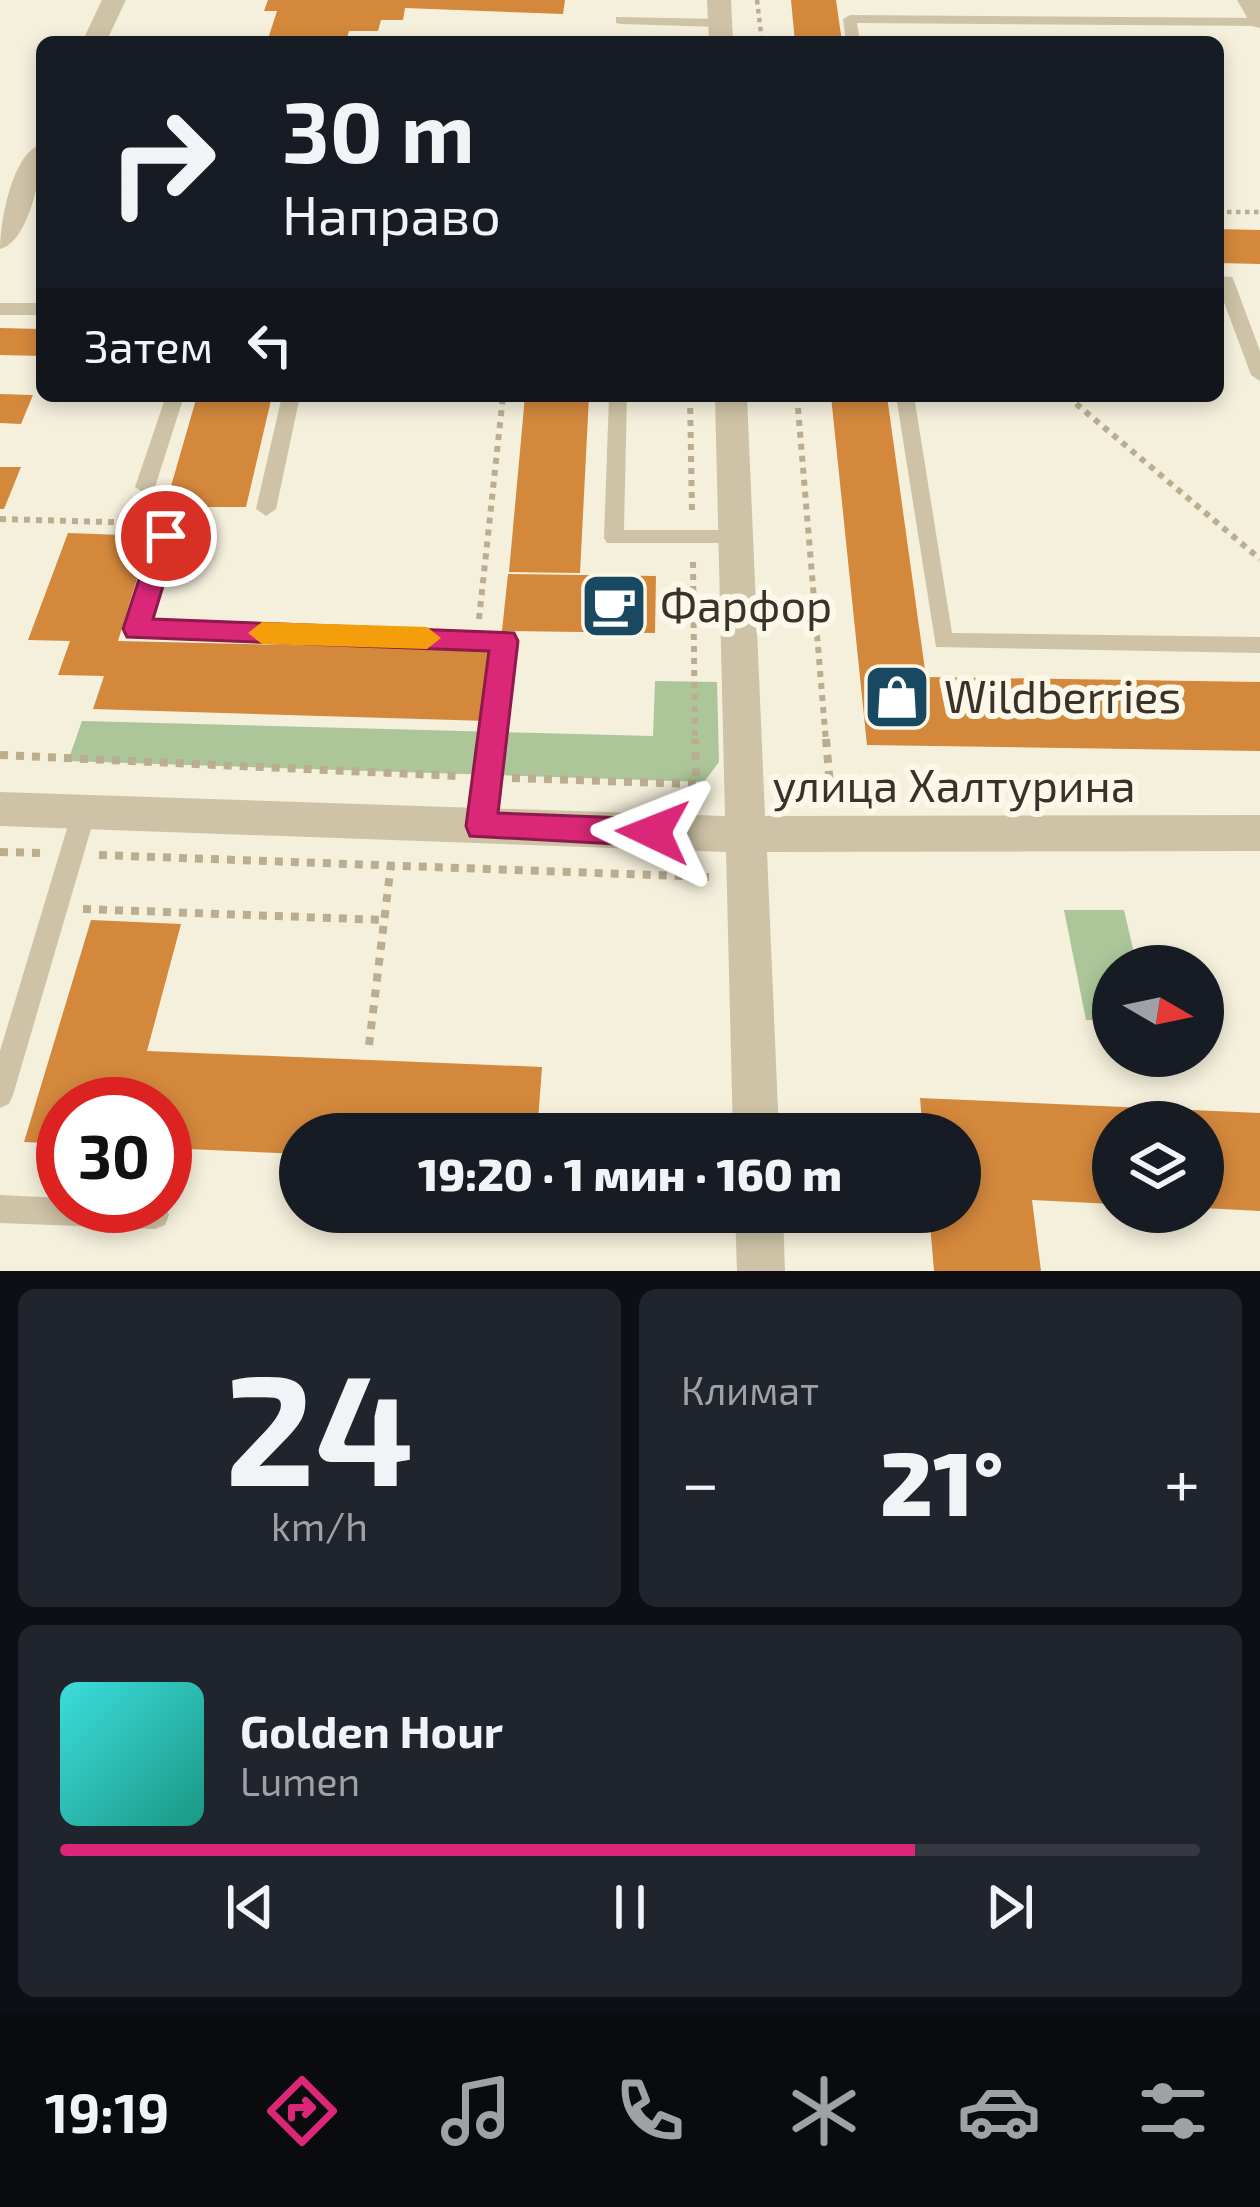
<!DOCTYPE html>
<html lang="ru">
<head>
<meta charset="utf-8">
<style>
	body { margin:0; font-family:"Exo 2",sans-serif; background:#20242c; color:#f1f3f6; height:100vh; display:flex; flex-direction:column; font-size:45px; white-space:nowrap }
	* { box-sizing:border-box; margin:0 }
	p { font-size:39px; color:#9ea1a6 }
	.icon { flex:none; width:66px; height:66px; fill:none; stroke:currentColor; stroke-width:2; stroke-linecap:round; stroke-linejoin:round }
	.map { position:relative; height:1271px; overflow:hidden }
	.panel { display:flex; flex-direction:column; gap:18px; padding:18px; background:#0d0f14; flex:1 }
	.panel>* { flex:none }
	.top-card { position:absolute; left:36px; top:36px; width:1188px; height:366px; border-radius:18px; box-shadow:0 6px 18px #0003; background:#171b24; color:#f1f3f6; overflow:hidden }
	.needle { width:78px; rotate:99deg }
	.tools { position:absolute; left:1092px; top:945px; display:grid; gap:24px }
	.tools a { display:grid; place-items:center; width:132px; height:132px; border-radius:50%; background:#171b24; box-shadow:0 6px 18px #0003; font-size:60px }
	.speed { position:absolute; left:36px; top:1077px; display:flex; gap:24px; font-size:60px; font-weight:700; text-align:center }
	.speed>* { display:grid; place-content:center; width:156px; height:156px; border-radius:50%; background:#171b24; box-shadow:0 6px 18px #0003; line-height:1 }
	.speed .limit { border:18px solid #d22; background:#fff; color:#111 }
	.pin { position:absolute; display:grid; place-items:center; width:102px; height:102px; color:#fff; margin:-51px; border:6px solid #fff; border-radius:50%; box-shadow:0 3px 12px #0007 }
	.me { position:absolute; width:132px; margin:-66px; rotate:272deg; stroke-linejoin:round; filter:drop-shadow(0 0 9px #0008) }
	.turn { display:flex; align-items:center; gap:42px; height:252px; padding:0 48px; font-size:54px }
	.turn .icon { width:156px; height:156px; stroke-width:2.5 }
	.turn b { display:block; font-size:84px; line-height:102px }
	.then { display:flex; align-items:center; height:114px; padding:0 48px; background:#0003; gap:24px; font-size:45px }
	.big { font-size:90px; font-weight:800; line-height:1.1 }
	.panel .card { flex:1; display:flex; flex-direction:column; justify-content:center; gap:18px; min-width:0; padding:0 42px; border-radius:18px; background:#20242c }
	.panel .dial { align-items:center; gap:0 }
	.dial b { font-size:156px; line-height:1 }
	.song { display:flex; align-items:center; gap:36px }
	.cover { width:144px; height:144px; border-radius:18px; background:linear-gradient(135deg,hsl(180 70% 55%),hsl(170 70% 35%)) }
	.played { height:12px; border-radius:6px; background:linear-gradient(90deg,#db2777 75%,#363941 75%) }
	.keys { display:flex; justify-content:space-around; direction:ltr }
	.heat { display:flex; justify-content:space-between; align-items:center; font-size:66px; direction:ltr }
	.panel .tiles { flex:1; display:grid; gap:18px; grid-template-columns:1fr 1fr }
	.card:last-child { grid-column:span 2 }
	.trip { position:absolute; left:279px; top:1113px; width:702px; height:120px; border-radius:60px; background:#171b24; box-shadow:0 6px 18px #0003; font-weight:800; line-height:120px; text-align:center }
	.menu { display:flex; height:192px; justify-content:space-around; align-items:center; background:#090b0e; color:#9ea1a6 }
	.menu .icon { width:84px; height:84px }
	.menu .active { color:#db2777 }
	.menu b { font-size:54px; color:#f1f3f6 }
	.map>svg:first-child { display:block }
	.green { fill:#acc69a }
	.building { fill:#d3883c }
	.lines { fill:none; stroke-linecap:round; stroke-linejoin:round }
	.path-far2 { stroke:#bbae90; stroke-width:4.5; stroke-dasharray:4.5 4.5; stroke-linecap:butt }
	.path-far1 { stroke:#bbae90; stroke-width:6; stroke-dasharray:6 6; stroke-linecap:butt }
	.path { stroke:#bbae90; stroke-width:8; stroke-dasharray:8 8; stroke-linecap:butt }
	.lane { fill:#cec3a6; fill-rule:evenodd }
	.street { fill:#cec3a6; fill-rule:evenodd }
	.route { fill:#db2777; stroke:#8e194d; stroke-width:3 }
	.slow { fill:#f59e0b }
	.labels { text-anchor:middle; stroke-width:12; stroke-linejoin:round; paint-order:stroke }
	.poi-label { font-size:45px; fill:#3a3228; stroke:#fcf8e9; text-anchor:start }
	.street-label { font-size:45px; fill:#3a3228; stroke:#fcf8e9 }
</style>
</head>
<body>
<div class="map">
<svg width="1260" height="1271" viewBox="0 0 1260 1271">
	<rect width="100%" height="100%" fill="#f5f0dc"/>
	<!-- green -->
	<g class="green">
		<polygon points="655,681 717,682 719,762 704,782 68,761 82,721 653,736"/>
		<polygon points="1064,910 1124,910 1137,966 1113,966 1113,1020 1086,1020"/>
	</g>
	<!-- building -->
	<g class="building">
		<polygon points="268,0 565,0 563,14 405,8 403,20 381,20 378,31 349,31 346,42 267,42 277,11 264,11"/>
		<polygon points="791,0 836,0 842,42 795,42"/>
		<polygon points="1218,229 1260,230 1260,264 1218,263"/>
		<polygon points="0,328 42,329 42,356 0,355"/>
		<polygon points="0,394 33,395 21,424 0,423"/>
		<polygon points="197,396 272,396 246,507 165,507"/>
		<polygon points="525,396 589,396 580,573 509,572"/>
		<polygon points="831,396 887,396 926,677 1260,682 1260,751 867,745"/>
		<polygon points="0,467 21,467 4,509 0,509"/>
		<polygon points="68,533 150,536 118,641 494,650 487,721 93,709 104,676 58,675 70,641 28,640"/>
		<polygon points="508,574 656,576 655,633 502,631"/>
		<polygon points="91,920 181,924 147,1051 542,1067 537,1134 300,1134 300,1154 165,1148 165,1104 63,1104 63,1144 24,1142"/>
		<polygon points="920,1098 1260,1113 1260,1211 1203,1208 1203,1122 1113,1122 1113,1204 1032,1200 1041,1271 934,1271 929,1212 960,1212 960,1134 923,1134"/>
	</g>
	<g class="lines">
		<!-- path-far2 -->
		<g class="path-far2">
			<polyline points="757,0 762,42"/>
			<polyline points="1218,212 1260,212"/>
		</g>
		<!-- path-far1 -->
		<g class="path-far1">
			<polyline points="690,396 692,512"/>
			<polyline points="797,396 826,742"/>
			<polyline points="1067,396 1260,559"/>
			<polyline points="0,519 146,523"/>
			<polyline points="693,562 695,742"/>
			<polyline points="479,619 503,396"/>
		</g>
		<!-- path -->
		<g class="path">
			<polyline points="826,739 830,786"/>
			<polyline points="0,755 457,776"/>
			<polyline points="512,778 696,784 695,739"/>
			<polyline points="0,852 44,853"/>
			<polyline points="99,855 709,877"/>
			<polyline points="83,909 385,920"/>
			<polyline points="369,1045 391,864"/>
		</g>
		<!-- lane -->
		<g class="lane">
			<polygon points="850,15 1260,18 1260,26 857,23 860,42 846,42 843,19"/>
			<polygon points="616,17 720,19 727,23 720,27 621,24 616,23"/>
			<polygon points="650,37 655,38 657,42 643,42"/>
			<polygon points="1218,276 1232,277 1234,281 1260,351 1260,381 1251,375 1218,286"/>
			<rect x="0" y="303" width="42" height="12"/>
			<polygon points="166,396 184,396 155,487 145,494 135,487"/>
			<polygon points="282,396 300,396 276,509 266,516 256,509"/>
			<polygon points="609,396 627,396 624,530 735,530 745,538 742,543 607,543 604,538"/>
			<polygon points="896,396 914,396 952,633 1260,637 1260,653 936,647"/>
			<polygon points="166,529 176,536 150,621 511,635 515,641 489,833 481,836 473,833 469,826 492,649 130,635 127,629 156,536"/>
			<polygon points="84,802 92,805 96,812 13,1095 9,1104 0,1108 0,1051 72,812 76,805"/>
			<polygon points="0,1195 63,1198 63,1206 165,1206 169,1215 165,1225 155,1229 0,1223"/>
		</g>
		<!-- street -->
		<g class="street">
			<polygon points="102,0 126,0 106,42 82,42"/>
			<polygon points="707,0 731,0 733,42 709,42"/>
			<polygon points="1237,0 1260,0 1260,28 1252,26"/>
			<path d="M42 144C42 171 30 241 0 249 0 222 12 152 42 144Z"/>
			<polygon points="715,396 747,396 765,816 1260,815 1260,851 767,852 779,1134 733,1134 726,852 0,826 0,792 725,816"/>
			<polygon points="735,1212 783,1212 785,1271 737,1271"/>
		</g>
	</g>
	<!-- route -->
	<polygon class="route" points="166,527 178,536 153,619 514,633 518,641 498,813 653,819 668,832 664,842 653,846 470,836 466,826 489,651 127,637 123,629 153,536"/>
	<!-- slow -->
	<polygon class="slow" points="262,622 427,627 441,638 427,649 262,644 248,633"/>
	<!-- icons -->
	<defs>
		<symbol id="cafe-square" viewBox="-11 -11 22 22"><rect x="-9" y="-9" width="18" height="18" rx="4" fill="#184960" stroke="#fcf8e9"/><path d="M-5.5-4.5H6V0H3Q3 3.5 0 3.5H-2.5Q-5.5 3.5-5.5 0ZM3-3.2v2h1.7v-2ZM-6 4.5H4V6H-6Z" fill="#fff"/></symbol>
		<symbol id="shop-square" viewBox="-11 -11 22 22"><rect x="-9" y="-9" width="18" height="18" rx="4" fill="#184960" stroke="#fcf8e9"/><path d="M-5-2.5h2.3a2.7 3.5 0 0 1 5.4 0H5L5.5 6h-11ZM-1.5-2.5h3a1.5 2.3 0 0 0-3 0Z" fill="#fff"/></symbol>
	</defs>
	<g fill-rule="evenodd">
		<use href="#cafe-square" x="576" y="568" width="76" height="76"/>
		<use href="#shop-square" x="859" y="659" width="76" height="76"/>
	</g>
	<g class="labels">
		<!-- poi labels -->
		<g class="poi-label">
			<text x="660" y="622">Фарфор</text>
			<text x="944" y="713">Wildberries</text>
		</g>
		<!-- street labels -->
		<g class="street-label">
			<text x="954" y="802">улица Халтурина</text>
		</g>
	</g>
</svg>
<div class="tools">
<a><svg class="needle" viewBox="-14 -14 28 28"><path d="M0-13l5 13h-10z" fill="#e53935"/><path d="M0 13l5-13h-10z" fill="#9ea1a6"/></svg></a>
<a><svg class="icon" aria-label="layers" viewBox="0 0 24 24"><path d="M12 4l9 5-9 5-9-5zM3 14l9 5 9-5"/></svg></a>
</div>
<div class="speed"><div class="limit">30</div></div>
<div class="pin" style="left:166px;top:536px;background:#d93025"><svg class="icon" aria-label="arrive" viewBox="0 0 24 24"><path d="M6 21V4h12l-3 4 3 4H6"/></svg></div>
<svg class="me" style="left:653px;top:832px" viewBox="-20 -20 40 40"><path d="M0-17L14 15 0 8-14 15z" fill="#db2777" stroke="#fff" stroke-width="4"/></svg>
<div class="trip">19:20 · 1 мин · 160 m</div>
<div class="top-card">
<div class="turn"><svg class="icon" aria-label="right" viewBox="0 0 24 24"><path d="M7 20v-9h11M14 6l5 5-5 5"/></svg><div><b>30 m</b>Направо</div></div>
<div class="then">Затем<svg class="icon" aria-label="left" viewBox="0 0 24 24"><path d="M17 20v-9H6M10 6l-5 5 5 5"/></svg></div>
</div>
</div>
<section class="panel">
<div class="tiles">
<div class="card dial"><b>24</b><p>km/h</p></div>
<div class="card"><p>Климат</p>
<div class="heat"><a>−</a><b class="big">21°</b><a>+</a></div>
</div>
<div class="card">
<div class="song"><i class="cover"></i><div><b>Golden Hour</b><p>Lumen</p></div></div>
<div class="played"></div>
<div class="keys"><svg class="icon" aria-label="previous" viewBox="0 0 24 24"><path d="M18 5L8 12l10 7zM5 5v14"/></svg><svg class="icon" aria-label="pause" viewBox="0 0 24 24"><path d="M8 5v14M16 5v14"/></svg><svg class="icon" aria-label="next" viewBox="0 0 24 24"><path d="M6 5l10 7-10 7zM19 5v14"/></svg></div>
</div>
</div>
</section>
<nav class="menu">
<b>19:19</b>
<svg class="icon active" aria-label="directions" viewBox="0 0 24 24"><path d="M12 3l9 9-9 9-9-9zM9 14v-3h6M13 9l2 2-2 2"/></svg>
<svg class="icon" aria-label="music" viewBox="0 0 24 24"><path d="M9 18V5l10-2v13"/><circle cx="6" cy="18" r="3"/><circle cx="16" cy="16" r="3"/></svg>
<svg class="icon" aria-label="phone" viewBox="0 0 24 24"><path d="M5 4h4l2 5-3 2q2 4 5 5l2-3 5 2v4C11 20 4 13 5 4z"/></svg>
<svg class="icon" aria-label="climate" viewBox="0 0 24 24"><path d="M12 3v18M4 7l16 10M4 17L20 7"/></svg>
<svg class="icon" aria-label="car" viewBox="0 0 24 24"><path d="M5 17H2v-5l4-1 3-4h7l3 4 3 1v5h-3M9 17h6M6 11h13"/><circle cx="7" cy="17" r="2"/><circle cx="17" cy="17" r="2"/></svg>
<svg class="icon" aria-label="filters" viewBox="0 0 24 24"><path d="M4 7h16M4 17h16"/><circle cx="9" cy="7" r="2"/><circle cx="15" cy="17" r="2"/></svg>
</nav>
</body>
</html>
